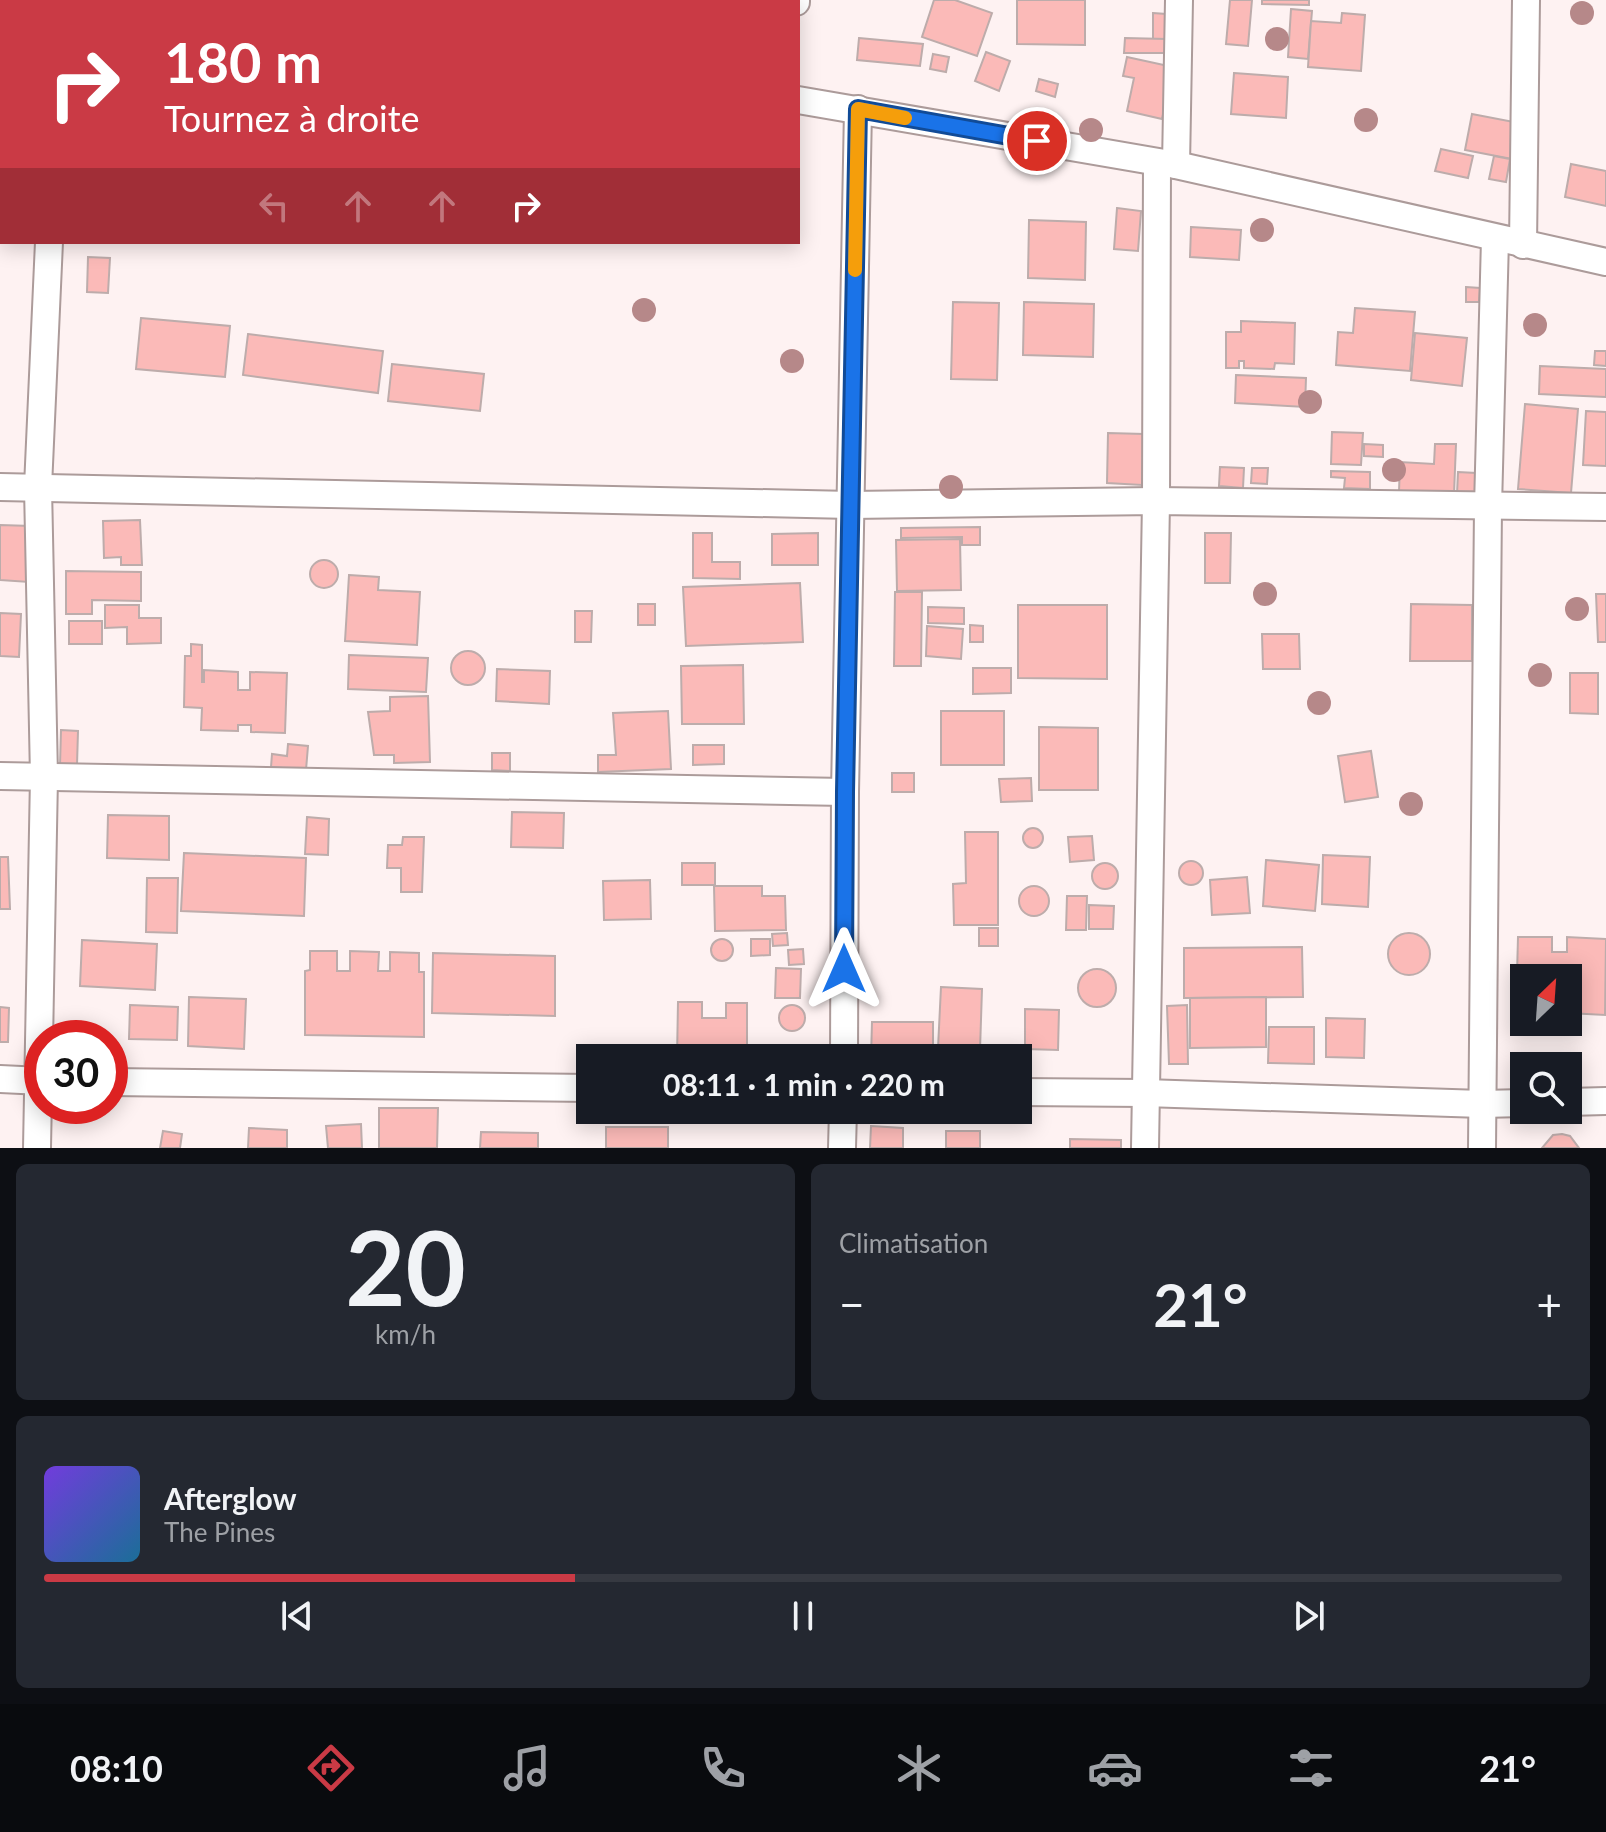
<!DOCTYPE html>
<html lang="fr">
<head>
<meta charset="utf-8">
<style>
	body { margin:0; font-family:Lato,sans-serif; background:#242831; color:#f1f3f6; height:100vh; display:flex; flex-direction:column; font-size:30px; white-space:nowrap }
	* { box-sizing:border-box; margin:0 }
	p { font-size:26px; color:#9ea1a6 }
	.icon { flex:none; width:44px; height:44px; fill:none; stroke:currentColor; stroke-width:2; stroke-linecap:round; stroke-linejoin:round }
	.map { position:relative; height:1148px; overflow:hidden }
	.drawer { display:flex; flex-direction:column; gap:16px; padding:16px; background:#0d0f14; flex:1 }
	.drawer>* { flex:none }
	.banner { position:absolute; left:0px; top:0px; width:800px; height:244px; box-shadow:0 4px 20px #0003; background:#ca3a45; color:#fff; overflow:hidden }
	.needle { width:52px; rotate:25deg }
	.buttons { position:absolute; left:1510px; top:964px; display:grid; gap:16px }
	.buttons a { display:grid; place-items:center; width:72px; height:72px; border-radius:0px; background:#171b24; box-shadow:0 4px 20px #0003; font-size:40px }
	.speed { position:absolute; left:24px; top:1020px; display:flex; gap:16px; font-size:40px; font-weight:700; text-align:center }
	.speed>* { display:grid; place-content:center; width:104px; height:104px; border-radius:50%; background:#171b24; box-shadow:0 4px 20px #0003; line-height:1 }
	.speed .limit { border:12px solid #d22; background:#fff; color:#111 }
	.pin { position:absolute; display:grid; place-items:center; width:68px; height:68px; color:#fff; margin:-34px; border:4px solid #fff; border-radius:50%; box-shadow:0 2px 8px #0007 }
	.me { position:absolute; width:88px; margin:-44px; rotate:0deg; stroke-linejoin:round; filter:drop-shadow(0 0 6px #0008) }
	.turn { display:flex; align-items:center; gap:28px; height:168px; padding:0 32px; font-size:36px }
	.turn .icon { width:104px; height:104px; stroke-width:2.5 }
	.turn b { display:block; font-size:56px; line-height:68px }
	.lanes { display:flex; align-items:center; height:76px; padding:0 32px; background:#0003; justify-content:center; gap:40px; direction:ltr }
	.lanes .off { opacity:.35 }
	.big { font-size:60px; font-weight:700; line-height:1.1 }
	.drawer .widget { flex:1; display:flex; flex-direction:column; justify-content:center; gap:12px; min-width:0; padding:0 28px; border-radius:12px; background:#242831 }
	.drawer .dial { align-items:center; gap:0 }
	.dial b { font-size:104px; line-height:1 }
	.song { display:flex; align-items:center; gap:24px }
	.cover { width:96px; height:96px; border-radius:12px; background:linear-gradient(135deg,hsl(260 70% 55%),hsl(200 70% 35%)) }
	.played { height:8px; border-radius:4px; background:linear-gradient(90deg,#ca3a45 35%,#363941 35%) }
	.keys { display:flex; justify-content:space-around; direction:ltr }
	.heat { display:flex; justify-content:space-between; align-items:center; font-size:44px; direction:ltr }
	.drawer .tiles { flex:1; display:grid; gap:16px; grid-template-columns:1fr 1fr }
	.widget:last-child { grid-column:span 2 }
	.trip { position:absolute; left:576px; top:1044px; width:456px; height:80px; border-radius:0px; background:#171b24; box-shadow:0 4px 20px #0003; font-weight:700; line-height:80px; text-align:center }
	.menu { display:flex; height:128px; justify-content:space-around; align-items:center; background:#090b0e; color:#9ea1a6 }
	.menu .icon { width:56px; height:56px }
	.menu .on { color:#ca3a45 }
	.menu b { font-size:36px; color:#f1f3f6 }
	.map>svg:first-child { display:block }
	.building { fill:#fbbab8; stroke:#bdacab; stroke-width:2 }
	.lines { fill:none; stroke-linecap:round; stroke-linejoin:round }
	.street-casing { stroke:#ac9b9a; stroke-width:30 }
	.street { stroke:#fff; stroke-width:26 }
	.tree { fill:#b68889 }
	.route-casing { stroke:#114b97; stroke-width:20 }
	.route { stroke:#1a73e8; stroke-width:14 }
	.slow { stroke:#f59e0b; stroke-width:14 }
</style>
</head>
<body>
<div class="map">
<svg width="1606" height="1148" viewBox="0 0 1606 1148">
	<rect width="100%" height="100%" fill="#fef2f2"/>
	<!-- building -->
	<g class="building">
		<polygon points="934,0 955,0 992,13 977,56 922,37"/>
		<polygon points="1017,0 1085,0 1085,45 1017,44"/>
		<polygon points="1230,0 1252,0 1248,46 1226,44"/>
		<polygon points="1262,0 1309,0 1309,5 1262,4"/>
		<polygon points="1291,9 1312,11 1308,59 1288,57"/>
		<polygon points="1153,13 1166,14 1166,39 1153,39"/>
		<polygon points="1342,13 1365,15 1361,71 1308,67 1311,21 1341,23"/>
		<polygon points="859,38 923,44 920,66 857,60"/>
		<polygon points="1125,38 1166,39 1166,53 1124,53"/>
		<polygon points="986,52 1010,61 999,91 975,81"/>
		<polygon points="933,54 949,57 946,72 930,69"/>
		<polygon points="1127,57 1173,67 1162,119 1127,111 1134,78 1123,76"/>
		<polygon points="1234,73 1288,77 1286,118 1231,114"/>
		<polygon points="1039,79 1058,84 1055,97 1036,91"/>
		<polygon points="1472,114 1519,123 1512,159 1465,150"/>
		<polygon points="1441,149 1473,156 1468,178 1435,171"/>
		<polygon points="1494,156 1510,159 1506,182 1489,179"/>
		<polygon points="1571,164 1606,171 1606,206 1565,197"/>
		<polygon points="1117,208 1141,211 1138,251 1114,249"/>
		<polygon points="1029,220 1086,222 1085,280 1028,278"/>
		<polygon points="1191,227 1241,230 1239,260 1190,257"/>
		<polygon points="88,257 110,258 108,293 87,292"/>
		<polygon points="1466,287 1480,288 1479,302 1466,302"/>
		<polygon points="953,302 999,303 997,380 951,379"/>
		<polygon points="1024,302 1094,304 1093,357 1023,355"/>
		<polygon points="1355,308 1415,312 1410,371 1336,365 1338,332 1353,333"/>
		<polygon points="141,318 230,326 225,377 136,369"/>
		<polygon points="1241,321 1295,323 1294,364 1275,363 1274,369 1244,368 1244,361 1239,361 1239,368 1226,368 1226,332 1241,332"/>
		<polygon points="1415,333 1467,338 1462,386 1411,380"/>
		<polygon points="248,334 383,351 378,393 243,375"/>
		<polygon points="1595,351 1606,351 1606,366 1594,365"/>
		<polygon points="392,364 484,374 480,411 388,401"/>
		<polygon points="1540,366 1606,369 1606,397 1539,394"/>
		<polygon points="1236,375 1306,378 1305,407 1235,403"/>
		<polygon points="1525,404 1578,409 1571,493 1518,489"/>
		<polygon points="1586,411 1606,412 1606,466 1583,465"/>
		<polygon points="1332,432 1363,433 1361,465 1331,464"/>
		<polygon points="1108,433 1144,434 1142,485 1107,483"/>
		<polygon points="1364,444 1383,445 1383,457 1364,456"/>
		<polygon points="1435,444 1456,444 1454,494 1399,492 1400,462 1434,464"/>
		<polygon points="1220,467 1244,468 1243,488 1219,486"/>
		<polygon points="1252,468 1268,468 1267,484 1251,483"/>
		<polygon points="1331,471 1370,472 1370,489 1344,488 1345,478 1331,477"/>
		<polygon points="1458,472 1476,473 1475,494 1457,494"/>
		<polygon points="140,520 142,565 121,565 121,557 104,558 103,521"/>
		<polygon points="0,525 31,526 29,582 0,580"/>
		<polygon points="980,527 980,545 962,545 962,537 901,538 901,528"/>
		<polygon points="693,533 712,533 712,562 740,562 740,579 693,578"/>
		<polygon points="818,533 818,565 772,565 772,534"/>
		<polygon points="1205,533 1231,533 1230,583 1205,583"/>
		<polygon points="960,539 961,590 897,591 896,540"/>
		<circle cx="324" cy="574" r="14"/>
		<polygon points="66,571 141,572 141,601 92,600 92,614 66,614"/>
		<polygon points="349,575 379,577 378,590 420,592 417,645 345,641"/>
		<polygon points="800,583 803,642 686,646 683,587"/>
		<polygon points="895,592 922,592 921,666 894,666"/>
		<polygon points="1596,594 1606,594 1606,642 1598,642"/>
		<rect x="638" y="604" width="17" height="21"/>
		<polygon points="1411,604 1472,605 1472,661 1410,661"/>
		<polygon points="105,605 139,605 139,618 161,618 161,643 127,644 127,627 105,628"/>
		<polygon points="1018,605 1107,605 1107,679 1018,678"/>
		<polygon points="928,607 964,608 964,624 928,623"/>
		<polygon points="575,611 592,611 591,642 575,642"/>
		<polygon points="0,613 21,614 19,657 0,656"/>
		<rect x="69" y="621" width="33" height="23"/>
		<polygon points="970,625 983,626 983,642 970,642"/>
		<polygon points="927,626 963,629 961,659 926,656"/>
		<polygon points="1262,634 1299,634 1300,669 1263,669"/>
		<polygon points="191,644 202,645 202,682 204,682 204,670 238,672 238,690 250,690 250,672 287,673 285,733 251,732 251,725 238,725 238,731 201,730 202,708 184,707 185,656 191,656"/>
		<circle cx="468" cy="668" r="17"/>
		<polygon points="349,655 428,658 426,692 348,689"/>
		<polygon points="743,665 744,724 682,724 681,666"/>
		<polygon points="973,668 1011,668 1011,693 973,694"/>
		<polygon points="497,669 550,671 549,704 496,701"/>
		<polygon points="1570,673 1598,673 1598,714 1570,713"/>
		<polygon points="428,696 430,762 394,763 394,755 374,755 368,712 390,711 390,697"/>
		<polygon points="668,711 671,769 598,772 598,755 616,755 613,713"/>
		<rect x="941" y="711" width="63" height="54"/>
		<polygon points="1039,727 1098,728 1098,790 1039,790"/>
		<polygon points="61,730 78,731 77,765 60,765"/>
		<polygon points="288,744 308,746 306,770 271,767 272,754 287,756"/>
		<polygon points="693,745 724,745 724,764 693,765"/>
		<polygon points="1371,751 1378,797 1345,802 1338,756"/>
		<polygon points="492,753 510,753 510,771 492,770"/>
		<rect x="892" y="773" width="22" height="19"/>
		<polygon points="1031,778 1032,801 1001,802 999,779"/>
		<polygon points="512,812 564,813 563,848 511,847"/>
		<polygon points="108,815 169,816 169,860 107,858"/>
		<polygon points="307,817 329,819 328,855 305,854"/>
		<circle cx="1033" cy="838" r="10"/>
		<polygon points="965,832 998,832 998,925 954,925 953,884 966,883"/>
		<polygon points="1092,836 1094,860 1070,862 1068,837"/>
		<polygon points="403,837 424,837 422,892 401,892 401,868 387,868 388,845 402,845"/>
		<polygon points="184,853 306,858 304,916 181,911"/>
		<polygon points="1323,855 1370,857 1368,907 1322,904"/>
		<polygon points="0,857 8,857 10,909 0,909"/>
		<polygon points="1266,860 1319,865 1315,911 1263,906"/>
		<circle cx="1191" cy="873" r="12"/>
		<rect x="682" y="863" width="33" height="22"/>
		<circle cx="1105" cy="876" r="13"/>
		<polygon points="1247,877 1250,913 1212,915 1210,880"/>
		<polygon points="147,878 178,878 177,933 146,932"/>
		<polygon points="650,880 651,919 604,920 603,881"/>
		<polygon points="714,886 762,886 762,896 785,896 786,930 715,931"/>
		<circle cx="1034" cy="901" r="15"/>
		<polygon points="1067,896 1087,896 1086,930 1066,930"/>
		<polygon points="1089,905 1114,906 1113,929 1089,929"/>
		<rect x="979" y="928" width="19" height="18"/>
		<circle cx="1409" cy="954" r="21"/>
		<polygon points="787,933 788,945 773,946 772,934"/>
		<polygon points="1518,937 1552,937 1552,952 1567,952 1567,937 1606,939 1605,1015 1568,1013 1568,978 1524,978 1524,1012 1516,1012"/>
		<polygon points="751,939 770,939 770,955 751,956"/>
		<circle cx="722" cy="950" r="11"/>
		<polygon points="82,940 157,944 155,990 80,986"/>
		<polygon points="1302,947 1303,997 1184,998 1184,948"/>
		<polygon points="803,949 804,964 789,965 788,950"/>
		<polygon points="310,951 337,951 337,971 350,971 350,951 379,952 378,971 390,971 390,952 419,953 419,972 424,972 424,1037 305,1035 305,971 310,970"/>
		<polygon points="433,953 555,956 555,1016 432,1013"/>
		<polygon points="776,968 801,969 800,998 775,998"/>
		<circle cx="1097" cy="988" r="19"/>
		<polygon points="941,987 982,989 980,1050 938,1048"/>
		<polygon points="189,997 246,999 244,1049 188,1046"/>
		<polygon points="1266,997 1266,1047 1190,1048 1190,998"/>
		<polygon points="678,1002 702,1002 702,1018 726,1018 726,1003 747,1003 747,1058 677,1058"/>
		<circle cx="792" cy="1018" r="13"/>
		<polygon points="130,1005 178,1007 177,1040 129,1039"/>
		<polygon points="1187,1005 1188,1064 1169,1064 1167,1006"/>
		<polygon points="0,1007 9,1008 8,1042 0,1042"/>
		<polygon points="1025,1009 1059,1010 1058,1050 1025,1049"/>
		<polygon points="1326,1018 1365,1019 1364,1058 1326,1057"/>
		<polygon points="872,1022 933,1022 933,1058 871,1058"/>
		<polygon points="1269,1027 1314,1027 1314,1064 1268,1063"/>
		<polygon points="379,1108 438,1108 437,1148 379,1148"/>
		<polygon points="361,1124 362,1148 328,1148 326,1126"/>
		<polygon points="871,1126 903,1128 903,1148 870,1148"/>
		<rect x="606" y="1127" width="62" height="21"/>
		<polygon points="249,1128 287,1130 287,1148 248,1148"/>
		<polygon points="163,1131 182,1134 180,1148 160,1148"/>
		<rect x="946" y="1131" width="34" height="17"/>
		<polygon points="481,1132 538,1133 538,1148 480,1148"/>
		<polygon points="1562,1134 1570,1136 1579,1148 1542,1148 1553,1135"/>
		<polygon points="1070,1139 1121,1140 1121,1148 1070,1148"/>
	</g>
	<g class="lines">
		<defs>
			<g id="street">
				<polyline points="342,0 351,2"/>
				<polyline points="55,2 55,0"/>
				<polyline points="796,2 796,0"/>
				<polyline points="798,100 1176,165 1606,262"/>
				<polyline points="1176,165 1179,0"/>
				<polyline points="0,209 2,209"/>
				<polyline points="1523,245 1526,0"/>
				<polyline points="0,487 851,505 1156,501 1606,507"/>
				<polyline points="0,776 845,792"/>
				<polyline points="844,1058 845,792 858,109"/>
				<polyline points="0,1079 42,1081"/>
				<polyline points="110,1082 590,1088"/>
				<polyline points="1018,1092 1145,1093 1482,1104 1524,1103"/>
				<polyline points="1568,1102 1606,1101"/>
				<polyline points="37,1148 44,777 38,487 49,242"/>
				<polyline points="842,1148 843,1110"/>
				<polyline points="1145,1148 1156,501 1157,163"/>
				<polyline points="1482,1148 1488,507 1495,239"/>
			</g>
		</defs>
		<!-- street casing -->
		<use href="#street" class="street-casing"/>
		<!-- street -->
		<use href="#street" class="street"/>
	</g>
	<!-- trees -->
	<g class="tree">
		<circle cx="1582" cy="13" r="12"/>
		<circle cx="1277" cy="39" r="12"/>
		<circle cx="1366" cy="120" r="12"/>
		<circle cx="1091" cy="130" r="12"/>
		<circle cx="1262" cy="230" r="12"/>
		<circle cx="644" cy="310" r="12"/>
		<circle cx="1535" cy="325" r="12"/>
		<circle cx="792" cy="361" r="12"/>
		<circle cx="1310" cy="402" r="12"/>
		<circle cx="1394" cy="470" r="12"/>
		<circle cx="951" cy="487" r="12"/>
		<circle cx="1265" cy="594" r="12"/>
		<circle cx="1577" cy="609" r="12"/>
		<circle cx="1540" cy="675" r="12"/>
		<circle cx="1319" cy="703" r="12"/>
		<circle cx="1411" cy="804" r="12"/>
	</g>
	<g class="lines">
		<defs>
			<polyline id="route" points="844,969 845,792 858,109 1037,141"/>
		</defs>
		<!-- route casing -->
		<use href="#route" class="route-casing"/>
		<!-- route -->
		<use href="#route" class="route"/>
		<!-- slow -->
		<polyline class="slow" points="855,270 858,109 905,118"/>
	</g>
</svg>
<div class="buttons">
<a><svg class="needle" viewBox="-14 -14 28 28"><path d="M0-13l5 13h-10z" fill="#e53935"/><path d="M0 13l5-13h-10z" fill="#9ea1a6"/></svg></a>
<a><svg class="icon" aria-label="search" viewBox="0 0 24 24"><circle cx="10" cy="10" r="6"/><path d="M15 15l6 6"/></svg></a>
</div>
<div class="speed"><div class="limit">30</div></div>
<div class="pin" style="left:1037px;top:141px;background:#d93025"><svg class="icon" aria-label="arrive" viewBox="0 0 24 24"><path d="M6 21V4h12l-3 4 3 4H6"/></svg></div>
<svg class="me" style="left:844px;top:969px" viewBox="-20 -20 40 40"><path d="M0-17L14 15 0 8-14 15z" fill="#1a73e8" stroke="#fff" stroke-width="4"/></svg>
<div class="trip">08:11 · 1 min · 220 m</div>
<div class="banner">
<div class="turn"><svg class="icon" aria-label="right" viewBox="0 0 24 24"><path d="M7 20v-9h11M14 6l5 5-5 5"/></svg><div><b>180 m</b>Tournez à droite</div></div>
<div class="lanes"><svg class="icon off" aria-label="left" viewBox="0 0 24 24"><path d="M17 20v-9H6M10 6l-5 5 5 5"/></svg><svg class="icon off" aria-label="ahead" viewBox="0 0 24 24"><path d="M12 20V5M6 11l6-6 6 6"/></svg><svg class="icon off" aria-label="ahead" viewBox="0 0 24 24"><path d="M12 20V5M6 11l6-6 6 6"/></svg><svg class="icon" aria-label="right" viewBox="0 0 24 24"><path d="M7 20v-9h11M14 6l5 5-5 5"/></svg></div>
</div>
</div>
<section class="drawer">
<div class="tiles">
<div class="widget dial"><b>20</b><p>km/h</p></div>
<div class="widget"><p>Climatisation</p>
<div class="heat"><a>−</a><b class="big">21°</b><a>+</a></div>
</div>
<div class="widget">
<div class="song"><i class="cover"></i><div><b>Afterglow</b><p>The Pines</p></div></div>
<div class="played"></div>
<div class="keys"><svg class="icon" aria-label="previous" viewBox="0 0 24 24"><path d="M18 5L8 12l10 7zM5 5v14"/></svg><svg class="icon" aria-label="pause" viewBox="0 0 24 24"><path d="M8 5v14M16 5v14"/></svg><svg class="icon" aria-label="next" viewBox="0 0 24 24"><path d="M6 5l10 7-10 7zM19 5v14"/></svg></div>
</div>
</div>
</section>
<nav class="menu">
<b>08:10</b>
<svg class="icon on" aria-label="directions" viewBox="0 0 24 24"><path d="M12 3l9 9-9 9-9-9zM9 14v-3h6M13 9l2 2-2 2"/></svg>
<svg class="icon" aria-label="music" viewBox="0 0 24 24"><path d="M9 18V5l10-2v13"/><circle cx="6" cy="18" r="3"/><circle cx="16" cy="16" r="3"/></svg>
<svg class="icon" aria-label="phone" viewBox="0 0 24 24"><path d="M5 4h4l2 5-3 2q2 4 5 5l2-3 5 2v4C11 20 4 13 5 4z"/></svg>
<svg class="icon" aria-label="climate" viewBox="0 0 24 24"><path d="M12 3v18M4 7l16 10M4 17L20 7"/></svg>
<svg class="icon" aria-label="car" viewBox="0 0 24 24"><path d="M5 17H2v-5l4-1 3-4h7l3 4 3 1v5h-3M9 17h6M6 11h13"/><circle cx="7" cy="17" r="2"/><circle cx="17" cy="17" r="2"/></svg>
<svg class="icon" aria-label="filters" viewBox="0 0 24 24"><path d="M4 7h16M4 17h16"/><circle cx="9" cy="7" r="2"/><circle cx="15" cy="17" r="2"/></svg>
<b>21°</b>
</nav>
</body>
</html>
